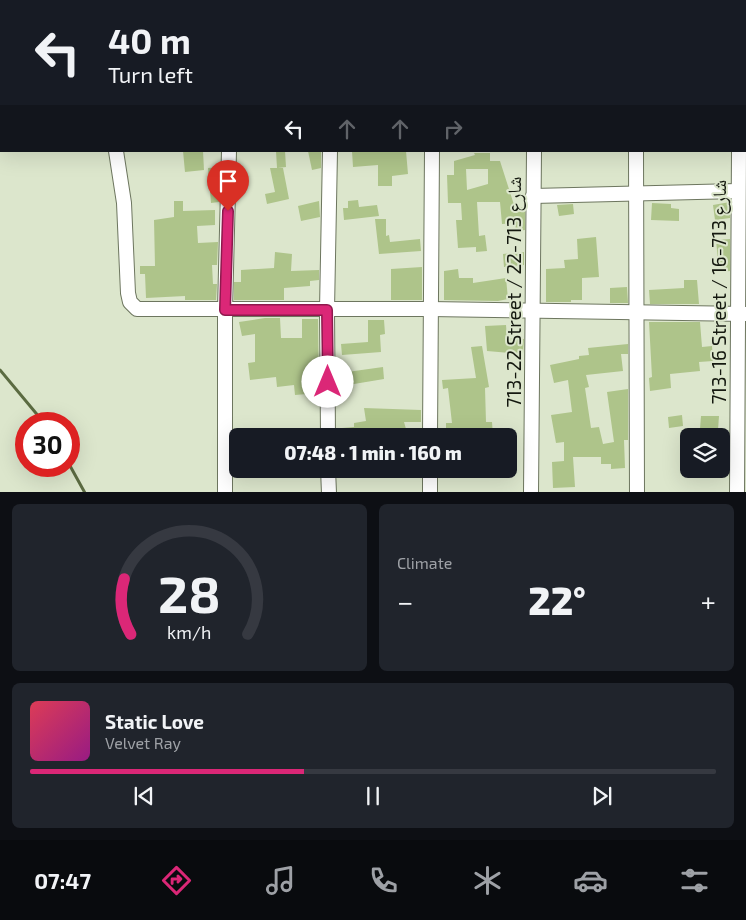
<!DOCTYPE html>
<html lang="en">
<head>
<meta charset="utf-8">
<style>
	body { margin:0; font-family:"Exo 2","Noto Naskh Arabic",sans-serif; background:#20242c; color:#f1f3f6; height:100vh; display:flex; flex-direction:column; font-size:19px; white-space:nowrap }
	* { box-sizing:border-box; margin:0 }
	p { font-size:16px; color:#9ea1a6 }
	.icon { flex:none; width:28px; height:28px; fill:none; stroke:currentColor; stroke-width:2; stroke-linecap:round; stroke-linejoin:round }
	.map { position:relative; height:492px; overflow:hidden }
	.details { display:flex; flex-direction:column; gap:12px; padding:12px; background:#0d0f14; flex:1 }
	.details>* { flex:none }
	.hud { position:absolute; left:0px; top:0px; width:746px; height:152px; box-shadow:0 5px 20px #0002; background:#171b24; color:#f1f3f6; overflow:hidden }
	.controls { position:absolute; left:680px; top:428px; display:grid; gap:10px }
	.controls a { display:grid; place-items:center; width:50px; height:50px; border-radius:8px; background:#171b24; box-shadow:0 5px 20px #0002; font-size:25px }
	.speed { position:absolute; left:15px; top:412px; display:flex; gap:10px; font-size:25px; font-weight:700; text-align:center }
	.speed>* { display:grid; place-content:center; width:65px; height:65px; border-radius:50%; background:#171b24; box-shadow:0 5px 20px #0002; line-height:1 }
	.speed .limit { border:8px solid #d22; background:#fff; color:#111 }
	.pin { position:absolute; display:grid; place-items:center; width:42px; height:42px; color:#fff; margin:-51px -21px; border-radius:50% 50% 50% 0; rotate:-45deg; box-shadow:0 0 5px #0007 }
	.pin .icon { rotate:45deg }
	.me { position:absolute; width:55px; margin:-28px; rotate:0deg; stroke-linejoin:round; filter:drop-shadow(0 0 4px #0008) }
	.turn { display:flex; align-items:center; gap:18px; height:105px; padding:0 25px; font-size:22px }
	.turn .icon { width:65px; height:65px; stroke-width:2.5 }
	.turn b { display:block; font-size:35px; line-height:42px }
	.lanes { display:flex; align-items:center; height:48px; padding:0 25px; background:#0003; justify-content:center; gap:25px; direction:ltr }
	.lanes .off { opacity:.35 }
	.big { font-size:38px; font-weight:800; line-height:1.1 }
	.details .tile { flex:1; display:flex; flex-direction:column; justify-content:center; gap:8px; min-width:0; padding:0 18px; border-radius:8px; background:#20242c }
	.details .dial { align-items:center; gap:0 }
	.dial svg { height:130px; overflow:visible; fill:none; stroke:#363941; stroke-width:7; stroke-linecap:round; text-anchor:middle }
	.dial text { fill:#f1f3f6; stroke:none }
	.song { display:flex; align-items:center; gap:15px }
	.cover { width:60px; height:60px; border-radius:8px; background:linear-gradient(135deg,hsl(350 70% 55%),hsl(310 70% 35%)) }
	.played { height:5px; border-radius:2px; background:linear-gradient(90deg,#db2777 40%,#363941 40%) }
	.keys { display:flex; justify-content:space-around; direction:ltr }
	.heat { display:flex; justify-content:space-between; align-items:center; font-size:28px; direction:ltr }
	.details .tiles { flex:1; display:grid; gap:12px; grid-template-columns:1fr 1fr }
	.tile:last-child { grid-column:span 2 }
	.trip { position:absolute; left:229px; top:428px; width:288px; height:50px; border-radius:8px; background:#171b24; box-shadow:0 5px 20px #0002; font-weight:800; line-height:50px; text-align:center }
	.tab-bar { display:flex; height:80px; justify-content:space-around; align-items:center; background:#090b0e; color:#9ea1a6 }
	.tab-bar .icon { width:35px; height:35px }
	.tab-bar .active { color:#db2777 }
	.tab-bar b { font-size:22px; color:#f1f3f6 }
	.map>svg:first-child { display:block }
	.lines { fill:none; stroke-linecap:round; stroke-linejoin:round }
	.stream { stroke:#5b6b41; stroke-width:3 }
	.building { fill:#aec48a; fill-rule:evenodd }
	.minor-casing { stroke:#6d765f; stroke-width:16 }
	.minor { stroke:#fff; stroke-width:14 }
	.route-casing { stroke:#8e194d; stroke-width:12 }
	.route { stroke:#db2777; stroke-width:9 }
	.labels { text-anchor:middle; stroke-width:4; stroke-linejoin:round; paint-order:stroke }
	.street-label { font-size:19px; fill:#14180f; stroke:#dce6cc }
</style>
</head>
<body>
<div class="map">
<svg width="746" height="493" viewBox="0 0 746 493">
	<rect width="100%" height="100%" fill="#dce6cc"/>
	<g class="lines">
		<!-- stream -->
		<g class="stream">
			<polyline points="0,370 45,424"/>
			<polyline points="69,464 85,493"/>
		</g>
	</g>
	<!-- building -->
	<g class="building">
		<polygon points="183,151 203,151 204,170 185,172"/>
		<polygon points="276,151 285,151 286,167 278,168 283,168 289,199 267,204 265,194 275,192 270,168 277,168"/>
		<polygon points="308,151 321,151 321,168 312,170"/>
		<polygon points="352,151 406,151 408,174 392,176 392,186 378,186 378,165 353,167"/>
		<path d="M474 153H490V161H500L515 208 525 207V230L516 231 515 223 502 224 500 202H477L479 236 485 235 487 251 476 252V247L458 248 456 220H462L461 203H448L447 175H454V161L475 155ZM466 169H488V184L467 190Z"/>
		<polygon points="220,167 219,202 211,203 208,168"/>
		<polygon points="358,200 359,207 377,205 379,216 344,220 343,208 348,208 348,201"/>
		<polygon points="174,201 183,201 183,211 215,210 215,225 197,226 198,243 218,242 217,265 212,265 213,284 217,284 216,300 185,300 185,296 146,298 145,274 140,274 140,266 155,266 154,220 174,217"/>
		<polygon points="319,201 320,217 301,221 298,206"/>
		<polygon points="730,202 730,218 715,220 713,205"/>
		<polygon points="652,203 671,204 671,208 679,209 679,221 651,220"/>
		<polygon points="573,204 574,214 559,216 557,205"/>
		<polygon points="375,219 386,219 386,236 389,235 390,242 420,239 421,251 379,254"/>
		<polygon points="596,237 599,277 582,278 582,300 571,300 571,302 546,302 546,269 565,268 564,260 578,259 577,239"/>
		<polygon points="730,239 730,271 719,272 716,240"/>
		<polygon points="275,252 292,254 291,271 319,270 319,280 310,281 310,286 284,288 284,300 234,300 234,282 241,282 241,270 274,268"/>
		<polygon points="524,252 524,265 504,267 503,254"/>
		<polygon points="422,267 422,300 391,300 391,269"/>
		<polygon points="458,269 459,278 473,278 473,283 506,278 508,299 498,301 444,300 444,271"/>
		<polygon points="684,280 697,280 699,304 650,304 649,290 684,288"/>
		<polygon points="627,287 628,303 610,303 610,288"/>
		<polygon points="265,318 280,318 281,338 302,338 302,319 318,319 319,393 295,395 294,385 277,387 276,377 250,380 248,363 255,362 255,334 242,336 239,322"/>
		<polygon points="368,320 384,320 385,334 380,335 381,352 342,355 341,344 368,342"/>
		<polygon points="649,322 700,322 702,347 712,346 713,361 699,362 700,371 670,374 671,388 650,391 649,378 652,377"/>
		<polygon points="506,325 507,338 524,339 523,354 487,351 485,326"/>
		<polygon points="628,344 628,354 621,354 623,371 586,375 589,387 585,388 591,428 599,427 603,444 614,442 607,392 628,389 628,440 624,440 625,468 611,469 611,464 601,464 601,457 573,457 575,487 553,488 552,462 564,461 564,442 556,443 551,415 572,412 568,380 554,383 550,365 579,359 579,356 589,355 588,348"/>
		<polygon points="482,346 489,387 485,388 486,422 492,422 493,436 446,436 446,423 452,423 448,388 443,389 442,380 476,378 471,347"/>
		<polygon points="383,367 384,379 342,386 340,373"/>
		<polygon points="364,408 421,410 421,422 404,422 408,436 343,436 342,428 354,427 354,423 366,421"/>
		<polygon points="682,415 683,426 669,428 668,417"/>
		<polygon points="701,416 719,416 718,430 700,429"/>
		<polygon points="728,456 728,474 721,475 721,457"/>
	</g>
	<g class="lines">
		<defs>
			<g id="minor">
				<polyline points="29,0 29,1"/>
				<polyline points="535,0 535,1"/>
				<polyline points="740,0 740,1"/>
				<polyline points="130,1 130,0"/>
				<polyline points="232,1 232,0"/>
				<polyline points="332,1 332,0"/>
				<polyline points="433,1 433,0"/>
				<polyline points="637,1 637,0"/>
				<polyline points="745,93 746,93"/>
				<polyline points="116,151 124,203 128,293 130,302 137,309 430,309 746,314"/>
				<polyline points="636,151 637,493"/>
				<polyline points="533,196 738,191"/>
				<polyline points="328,436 327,310 330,151"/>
				<polyline points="430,436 432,151"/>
				<polyline points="328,469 329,493"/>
				<polyline points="225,493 225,310 229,151"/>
				<polyline points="430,493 430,469"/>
				<polyline points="531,493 534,151"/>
				<polyline points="737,493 739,151"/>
			</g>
		</defs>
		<!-- minor casing -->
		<use href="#minor" class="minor-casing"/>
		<!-- minor -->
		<use href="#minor" class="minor"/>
	</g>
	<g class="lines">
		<defs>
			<polyline id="route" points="228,211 225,310 327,310 328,382"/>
		</defs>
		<!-- route casing -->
		<use href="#route" class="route-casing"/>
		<!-- route -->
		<use href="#route" class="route"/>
	</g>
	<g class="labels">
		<!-- street labels -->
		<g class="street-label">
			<text transform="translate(514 292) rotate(-90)" y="7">713-22 Street / شارع 713-22</text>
			<text transform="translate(719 292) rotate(-90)" y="7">713-16 Street / شارع 713-16</text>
		</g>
	</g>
</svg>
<div class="controls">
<a><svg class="icon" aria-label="layers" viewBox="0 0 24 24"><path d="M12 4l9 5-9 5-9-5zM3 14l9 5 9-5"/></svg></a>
</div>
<div class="speed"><div class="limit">30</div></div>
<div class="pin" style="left:228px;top:211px;background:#d93025"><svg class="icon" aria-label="arrive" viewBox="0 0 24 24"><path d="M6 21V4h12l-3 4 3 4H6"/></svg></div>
<svg class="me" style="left:328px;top:382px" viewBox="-20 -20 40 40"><circle r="19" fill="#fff"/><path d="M0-13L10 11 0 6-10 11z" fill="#db2777"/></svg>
<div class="trip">07:48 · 1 min · 160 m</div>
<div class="hud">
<div class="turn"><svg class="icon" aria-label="left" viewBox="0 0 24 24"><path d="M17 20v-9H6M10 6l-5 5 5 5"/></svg><div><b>40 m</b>Turn left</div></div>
<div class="lanes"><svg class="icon" aria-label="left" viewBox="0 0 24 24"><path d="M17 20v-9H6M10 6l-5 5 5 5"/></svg><svg class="icon off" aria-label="ahead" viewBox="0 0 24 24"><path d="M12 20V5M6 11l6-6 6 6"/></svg><svg class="icon off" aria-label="ahead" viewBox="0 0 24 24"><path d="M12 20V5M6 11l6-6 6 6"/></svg><svg class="icon off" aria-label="right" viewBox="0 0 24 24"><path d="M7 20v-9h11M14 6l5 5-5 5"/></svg></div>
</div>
</div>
<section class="details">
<div class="tiles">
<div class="tile dial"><svg viewBox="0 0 100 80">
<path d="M14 69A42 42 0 1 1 86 69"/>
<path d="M14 69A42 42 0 0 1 10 35" stroke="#db2777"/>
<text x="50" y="56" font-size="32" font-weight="700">28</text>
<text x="50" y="72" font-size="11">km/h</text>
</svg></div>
<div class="tile"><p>Climate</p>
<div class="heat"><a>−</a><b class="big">22°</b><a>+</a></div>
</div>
<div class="tile">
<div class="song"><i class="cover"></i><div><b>Static Love</b><p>Velvet Ray</p></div></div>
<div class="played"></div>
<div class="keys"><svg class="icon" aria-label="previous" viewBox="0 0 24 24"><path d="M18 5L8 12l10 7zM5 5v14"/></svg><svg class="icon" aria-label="pause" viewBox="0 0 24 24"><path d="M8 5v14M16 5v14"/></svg><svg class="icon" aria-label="next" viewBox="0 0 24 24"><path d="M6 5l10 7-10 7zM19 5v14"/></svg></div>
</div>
</div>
</section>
<nav class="tab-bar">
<b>07:47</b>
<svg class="icon active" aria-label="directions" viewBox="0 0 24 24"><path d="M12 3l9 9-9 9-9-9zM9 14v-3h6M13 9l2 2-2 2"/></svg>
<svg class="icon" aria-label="music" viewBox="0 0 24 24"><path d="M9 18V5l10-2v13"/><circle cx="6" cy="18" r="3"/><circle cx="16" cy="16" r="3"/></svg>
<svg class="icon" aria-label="phone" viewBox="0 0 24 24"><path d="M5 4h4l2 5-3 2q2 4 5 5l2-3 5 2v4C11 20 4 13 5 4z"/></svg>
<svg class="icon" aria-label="climate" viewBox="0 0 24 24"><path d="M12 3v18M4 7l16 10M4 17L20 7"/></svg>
<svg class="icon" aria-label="car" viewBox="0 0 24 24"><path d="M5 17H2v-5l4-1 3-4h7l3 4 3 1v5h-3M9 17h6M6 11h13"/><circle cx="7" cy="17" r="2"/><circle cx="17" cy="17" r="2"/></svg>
<svg class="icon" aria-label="filters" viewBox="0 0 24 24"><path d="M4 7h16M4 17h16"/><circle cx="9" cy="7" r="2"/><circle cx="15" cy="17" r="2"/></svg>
</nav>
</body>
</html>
